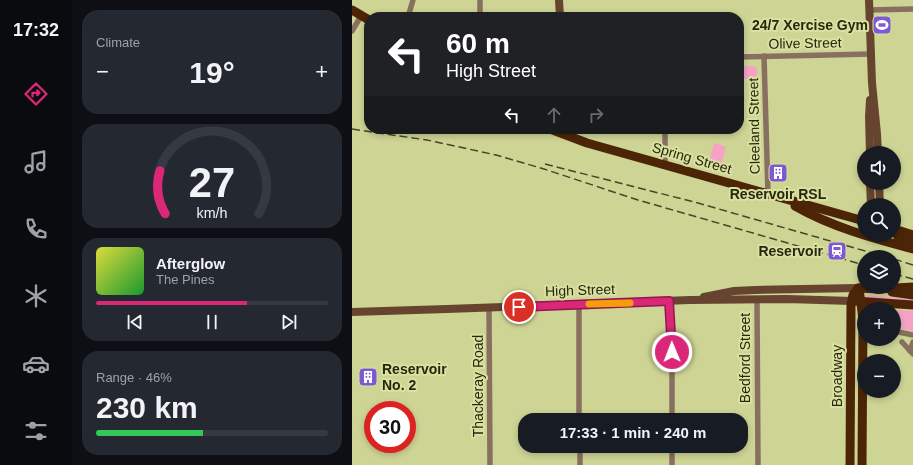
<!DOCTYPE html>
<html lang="en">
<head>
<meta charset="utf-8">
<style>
	body { margin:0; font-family:Helvetica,sans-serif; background:#242831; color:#f1f3f6; height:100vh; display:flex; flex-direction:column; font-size:15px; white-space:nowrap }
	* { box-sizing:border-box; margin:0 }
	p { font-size:13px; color:#9ea1a6 }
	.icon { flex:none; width:22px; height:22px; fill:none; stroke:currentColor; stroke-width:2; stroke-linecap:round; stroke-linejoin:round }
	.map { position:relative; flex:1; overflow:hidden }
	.side { display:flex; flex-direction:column; gap:10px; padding:10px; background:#0d0f14; width:280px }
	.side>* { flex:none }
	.top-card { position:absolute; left:12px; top:12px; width:380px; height:122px; border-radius:16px; box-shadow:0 2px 6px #0003; background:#202124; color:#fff; overflow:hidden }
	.buttons { position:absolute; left:505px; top:146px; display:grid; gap:8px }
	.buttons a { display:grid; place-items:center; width:44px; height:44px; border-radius:50%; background:#171b24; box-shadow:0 2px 6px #0003; font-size:20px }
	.speed { position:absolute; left:12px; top:401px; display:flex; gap:8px; font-size:20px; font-weight:700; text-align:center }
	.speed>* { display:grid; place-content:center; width:52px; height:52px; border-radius:50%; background:#171b24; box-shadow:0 2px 6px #0003; line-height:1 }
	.speed .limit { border:6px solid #d22; background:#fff; color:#111 }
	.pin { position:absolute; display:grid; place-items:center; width:34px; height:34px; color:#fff; margin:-17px; border:2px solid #fff; border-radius:50%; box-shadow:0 1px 4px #0007 }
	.me { position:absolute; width:44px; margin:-22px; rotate:359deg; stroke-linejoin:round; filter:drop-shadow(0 0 3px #0008) }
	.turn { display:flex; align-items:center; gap:14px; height:84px; padding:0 16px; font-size:18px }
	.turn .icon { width:52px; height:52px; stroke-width:2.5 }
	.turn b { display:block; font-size:28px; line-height:34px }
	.lanes { display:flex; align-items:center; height:38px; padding:0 16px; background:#0003; justify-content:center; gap:20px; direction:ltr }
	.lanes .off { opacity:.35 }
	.big { font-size:30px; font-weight:800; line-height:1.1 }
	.side .card { flex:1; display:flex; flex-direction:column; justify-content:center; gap:6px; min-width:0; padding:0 14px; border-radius:16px; background:#242831 }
	.side .dial { align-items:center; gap:0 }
	.dial svg { height:104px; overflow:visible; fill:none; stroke:#363941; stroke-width:7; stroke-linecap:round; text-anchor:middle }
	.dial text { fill:#f1f3f6; stroke:none }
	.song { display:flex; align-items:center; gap:12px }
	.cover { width:48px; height:48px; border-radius:6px; background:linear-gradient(135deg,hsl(60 70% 55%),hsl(130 70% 35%)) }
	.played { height:4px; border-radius:2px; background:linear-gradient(90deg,#db2777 65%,#363941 65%) }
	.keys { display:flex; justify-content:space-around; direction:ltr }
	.heat { display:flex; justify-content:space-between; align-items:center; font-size:22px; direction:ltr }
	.charge { height:6px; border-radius:3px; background:linear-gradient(90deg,#34c759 46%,#363941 0) }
	.trip { position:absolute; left:166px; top:413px; width:230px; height:40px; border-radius:16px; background:#171b24; box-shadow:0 2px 6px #0003; font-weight:800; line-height:40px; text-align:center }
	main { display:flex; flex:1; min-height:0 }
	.tabs { display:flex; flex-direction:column; width:72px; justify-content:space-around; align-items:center; background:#090b0e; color:#9ea1a6 }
	.tabs .icon { width:28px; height:28px }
	.tabs .selected { color:#db2777 }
	.tabs b { font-size:18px; color:#f1f3f6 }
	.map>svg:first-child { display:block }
	.green { fill:#f5a2c5 }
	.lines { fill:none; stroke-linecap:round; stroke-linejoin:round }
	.street { stroke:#887061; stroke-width:5.5 }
	.secondary { stroke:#66442f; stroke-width:8 }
	.primary { stroke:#4c2507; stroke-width:9 }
	.rail { stroke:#444727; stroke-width:1.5; stroke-dasharray:8 4; stroke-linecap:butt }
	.route-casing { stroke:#8e194d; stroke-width:10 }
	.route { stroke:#db2777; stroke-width:7 }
	.slow { stroke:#f59e0b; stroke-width:7 }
	.labels { text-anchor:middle; stroke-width:4; stroke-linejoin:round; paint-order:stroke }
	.poi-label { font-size:14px; font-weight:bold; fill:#25270e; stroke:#dae1a0; text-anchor:end }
	.street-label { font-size:14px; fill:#25270e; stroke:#dae1a0 }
</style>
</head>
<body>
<main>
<nav class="tabs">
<b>17:32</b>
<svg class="icon selected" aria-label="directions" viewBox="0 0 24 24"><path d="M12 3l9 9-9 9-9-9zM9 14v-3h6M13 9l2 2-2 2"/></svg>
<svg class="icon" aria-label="music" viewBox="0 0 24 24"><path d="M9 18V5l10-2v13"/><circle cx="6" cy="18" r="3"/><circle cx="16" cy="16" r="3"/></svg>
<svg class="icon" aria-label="phone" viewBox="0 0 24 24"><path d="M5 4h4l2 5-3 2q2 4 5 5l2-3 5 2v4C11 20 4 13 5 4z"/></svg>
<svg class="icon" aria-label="climate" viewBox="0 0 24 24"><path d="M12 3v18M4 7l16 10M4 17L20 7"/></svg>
<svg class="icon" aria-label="car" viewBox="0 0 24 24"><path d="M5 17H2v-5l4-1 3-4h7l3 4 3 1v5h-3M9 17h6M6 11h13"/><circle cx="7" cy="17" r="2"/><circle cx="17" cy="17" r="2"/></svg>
<svg class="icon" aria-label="filters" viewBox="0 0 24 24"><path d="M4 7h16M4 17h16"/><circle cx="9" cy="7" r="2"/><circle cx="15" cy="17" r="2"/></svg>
</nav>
<section class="side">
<div class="card"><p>Climate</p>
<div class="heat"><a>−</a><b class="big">19°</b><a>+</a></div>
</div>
<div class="card dial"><svg viewBox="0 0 100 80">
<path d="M14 69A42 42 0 1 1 86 69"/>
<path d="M14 69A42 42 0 0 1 10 36" stroke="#db2777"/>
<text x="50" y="56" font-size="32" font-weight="700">27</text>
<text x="50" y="72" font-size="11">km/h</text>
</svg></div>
<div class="card">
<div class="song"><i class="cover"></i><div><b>Afterglow</b><p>The Pines</p></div></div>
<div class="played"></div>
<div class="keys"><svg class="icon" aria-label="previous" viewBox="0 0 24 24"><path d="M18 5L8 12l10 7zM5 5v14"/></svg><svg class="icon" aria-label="pause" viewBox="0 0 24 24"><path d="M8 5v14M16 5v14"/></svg><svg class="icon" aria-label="next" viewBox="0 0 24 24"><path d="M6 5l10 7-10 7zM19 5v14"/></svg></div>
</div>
<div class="card"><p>Range · 46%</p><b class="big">230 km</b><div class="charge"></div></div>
</section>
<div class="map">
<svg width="561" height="465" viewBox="0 0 561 465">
	<rect width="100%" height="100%" fill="#cdd494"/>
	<!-- green -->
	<g class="green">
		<polygon points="387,66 401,66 405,68 405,79 387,79"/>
		<polygon points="362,143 374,147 368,168 356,165"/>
		<polygon points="514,295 561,299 561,303 513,298"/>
		<polygon points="547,310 561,311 561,331 542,327 542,311"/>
	</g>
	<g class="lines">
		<!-- street -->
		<g class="street">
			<polyline points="128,0 128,17"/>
			<polyline points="517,10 561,9"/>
			<polyline points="56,17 61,0"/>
			<polyline points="0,31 9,16"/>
			<polyline points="412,56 416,194"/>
			<polyline points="387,57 519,54"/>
			<polyline points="313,129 313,165"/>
			<polyline points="405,299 406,465"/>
			<polyline points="317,301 320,340 320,420"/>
			<polyline points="227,304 227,420"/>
			<polyline points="137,308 138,465"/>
			<polyline points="542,331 561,335"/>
			<polyline points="550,342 561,354"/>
			<polyline points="558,351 561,342"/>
			<polyline points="228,446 228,465"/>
			<polyline points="320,446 320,465"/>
		</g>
		<!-- secondary -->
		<g class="secondary">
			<polyline points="207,0 208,17"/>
			<polyline points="517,0 520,83 525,134 526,153"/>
			<polyline points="518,153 517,117 518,100"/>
			<polyline points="518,183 519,205"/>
			<polyline points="527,183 528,205"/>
			<polyline points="352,297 382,291 403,290 506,288"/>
			<polyline points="0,312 95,309 338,300 435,299 500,301"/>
		</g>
		<!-- primary -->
		<g class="primary">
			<polyline points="0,10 17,20"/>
			<polyline points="198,129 235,143 512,221"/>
			<path d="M443 206C480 227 520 238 561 249"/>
			<polyline points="542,229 561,235"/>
			<polyline points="545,230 545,235 546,237 561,242"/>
			<polyline points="507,288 511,320 510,465"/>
			<polyline points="540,292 561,295"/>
			<polyline points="503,301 561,305"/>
			<polyline points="498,465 499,305 501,295 506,288 527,289 561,287"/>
		</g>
		<!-- rail -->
		<g class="rail">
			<polyline points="0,129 75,140 144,155 192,169 286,200 512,265"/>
			<polyline points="193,164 346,203 534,257"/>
			<polyline points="542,259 561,265"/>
			<polyline points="542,274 561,279"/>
		</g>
	</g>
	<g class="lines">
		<defs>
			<polyline id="route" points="167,307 317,301 320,352"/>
		</defs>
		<!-- route casing -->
		<use href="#route" class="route-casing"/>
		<!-- route -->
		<use href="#route" class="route"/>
		<!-- slow -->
		<polyline class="slow" points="237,304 278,303"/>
	</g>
	<!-- icons -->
	<defs>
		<symbol id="stadium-square" viewBox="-11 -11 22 22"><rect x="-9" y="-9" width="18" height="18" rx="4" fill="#7d5ad4" stroke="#dae1a0"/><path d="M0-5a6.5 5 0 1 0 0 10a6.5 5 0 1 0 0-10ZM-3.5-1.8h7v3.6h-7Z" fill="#fff"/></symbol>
		<symbol id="building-square" viewBox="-11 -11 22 22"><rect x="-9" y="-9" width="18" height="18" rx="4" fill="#7d5ad4" stroke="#dae1a0"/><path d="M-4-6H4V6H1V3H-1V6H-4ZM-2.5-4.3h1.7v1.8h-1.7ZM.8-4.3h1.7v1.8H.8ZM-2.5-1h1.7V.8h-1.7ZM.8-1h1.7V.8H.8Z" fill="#fff"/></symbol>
		<symbol id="station-square" viewBox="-11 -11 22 22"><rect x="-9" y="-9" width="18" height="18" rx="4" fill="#7d5ad4" stroke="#dae1a0"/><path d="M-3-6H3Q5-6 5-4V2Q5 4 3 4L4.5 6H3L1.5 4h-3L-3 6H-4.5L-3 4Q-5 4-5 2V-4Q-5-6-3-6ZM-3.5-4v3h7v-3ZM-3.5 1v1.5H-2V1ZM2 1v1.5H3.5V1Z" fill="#fff"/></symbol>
	</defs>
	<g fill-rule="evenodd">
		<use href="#stadium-square" x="519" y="14" width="22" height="22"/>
		<use href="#building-square" x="415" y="162" width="22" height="22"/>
		<use href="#station-square" x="474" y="240" width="22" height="22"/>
		<use href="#building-square" x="5" y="366" width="22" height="22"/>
	</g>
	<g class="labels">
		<!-- poi labels -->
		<g class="poi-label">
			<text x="516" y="30">24/7 Xercise Gym</text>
			<text x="426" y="199" text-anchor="middle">Reservoir RSL</text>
			<text x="471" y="256">Reservoir</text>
			<text x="30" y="374" text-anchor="start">Reservoir<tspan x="30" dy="16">No. 2</tspan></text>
		</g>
		<!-- street labels -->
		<g class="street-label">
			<text transform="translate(453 43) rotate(-1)" y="5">Olive Street</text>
			<text transform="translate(402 126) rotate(-91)" y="5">Cleeland Street</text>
			<text transform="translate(340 158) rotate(16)" y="5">Spring Street</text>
			<text transform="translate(228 290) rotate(-2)" y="5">High Street</text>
			<text transform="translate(393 358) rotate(-90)" y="5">Bedford Street</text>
			<text transform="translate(485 376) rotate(-90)" y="5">Broadway</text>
			<text transform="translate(126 386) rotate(-90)" y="5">Thackeray Road</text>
		</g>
	</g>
</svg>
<div class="buttons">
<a><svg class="icon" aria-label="sound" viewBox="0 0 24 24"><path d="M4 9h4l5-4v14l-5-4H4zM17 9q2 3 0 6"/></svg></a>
<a><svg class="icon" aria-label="search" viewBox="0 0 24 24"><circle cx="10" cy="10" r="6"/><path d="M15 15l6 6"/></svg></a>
<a><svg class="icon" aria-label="layers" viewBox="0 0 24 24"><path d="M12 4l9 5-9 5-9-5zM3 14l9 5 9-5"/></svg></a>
<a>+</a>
<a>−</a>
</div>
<div class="speed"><div class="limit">30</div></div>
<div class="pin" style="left:167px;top:307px;background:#d93025"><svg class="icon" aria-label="arrive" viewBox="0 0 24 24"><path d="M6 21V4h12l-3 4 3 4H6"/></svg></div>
<svg class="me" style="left:320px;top:352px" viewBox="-20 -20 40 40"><circle r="17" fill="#db2777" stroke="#fff" stroke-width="3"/><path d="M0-11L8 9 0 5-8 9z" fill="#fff"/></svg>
<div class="trip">17:33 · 1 min · 240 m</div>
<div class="top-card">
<div class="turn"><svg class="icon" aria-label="left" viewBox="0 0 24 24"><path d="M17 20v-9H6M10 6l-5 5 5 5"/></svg><div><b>60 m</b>High Street</div></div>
<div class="lanes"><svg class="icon" aria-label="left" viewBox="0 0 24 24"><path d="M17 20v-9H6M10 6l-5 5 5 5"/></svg><svg class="icon off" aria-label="ahead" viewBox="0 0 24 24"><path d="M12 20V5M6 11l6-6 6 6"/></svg><svg class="icon off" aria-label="right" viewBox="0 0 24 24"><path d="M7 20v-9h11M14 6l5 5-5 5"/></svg></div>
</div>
</div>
</main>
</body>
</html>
